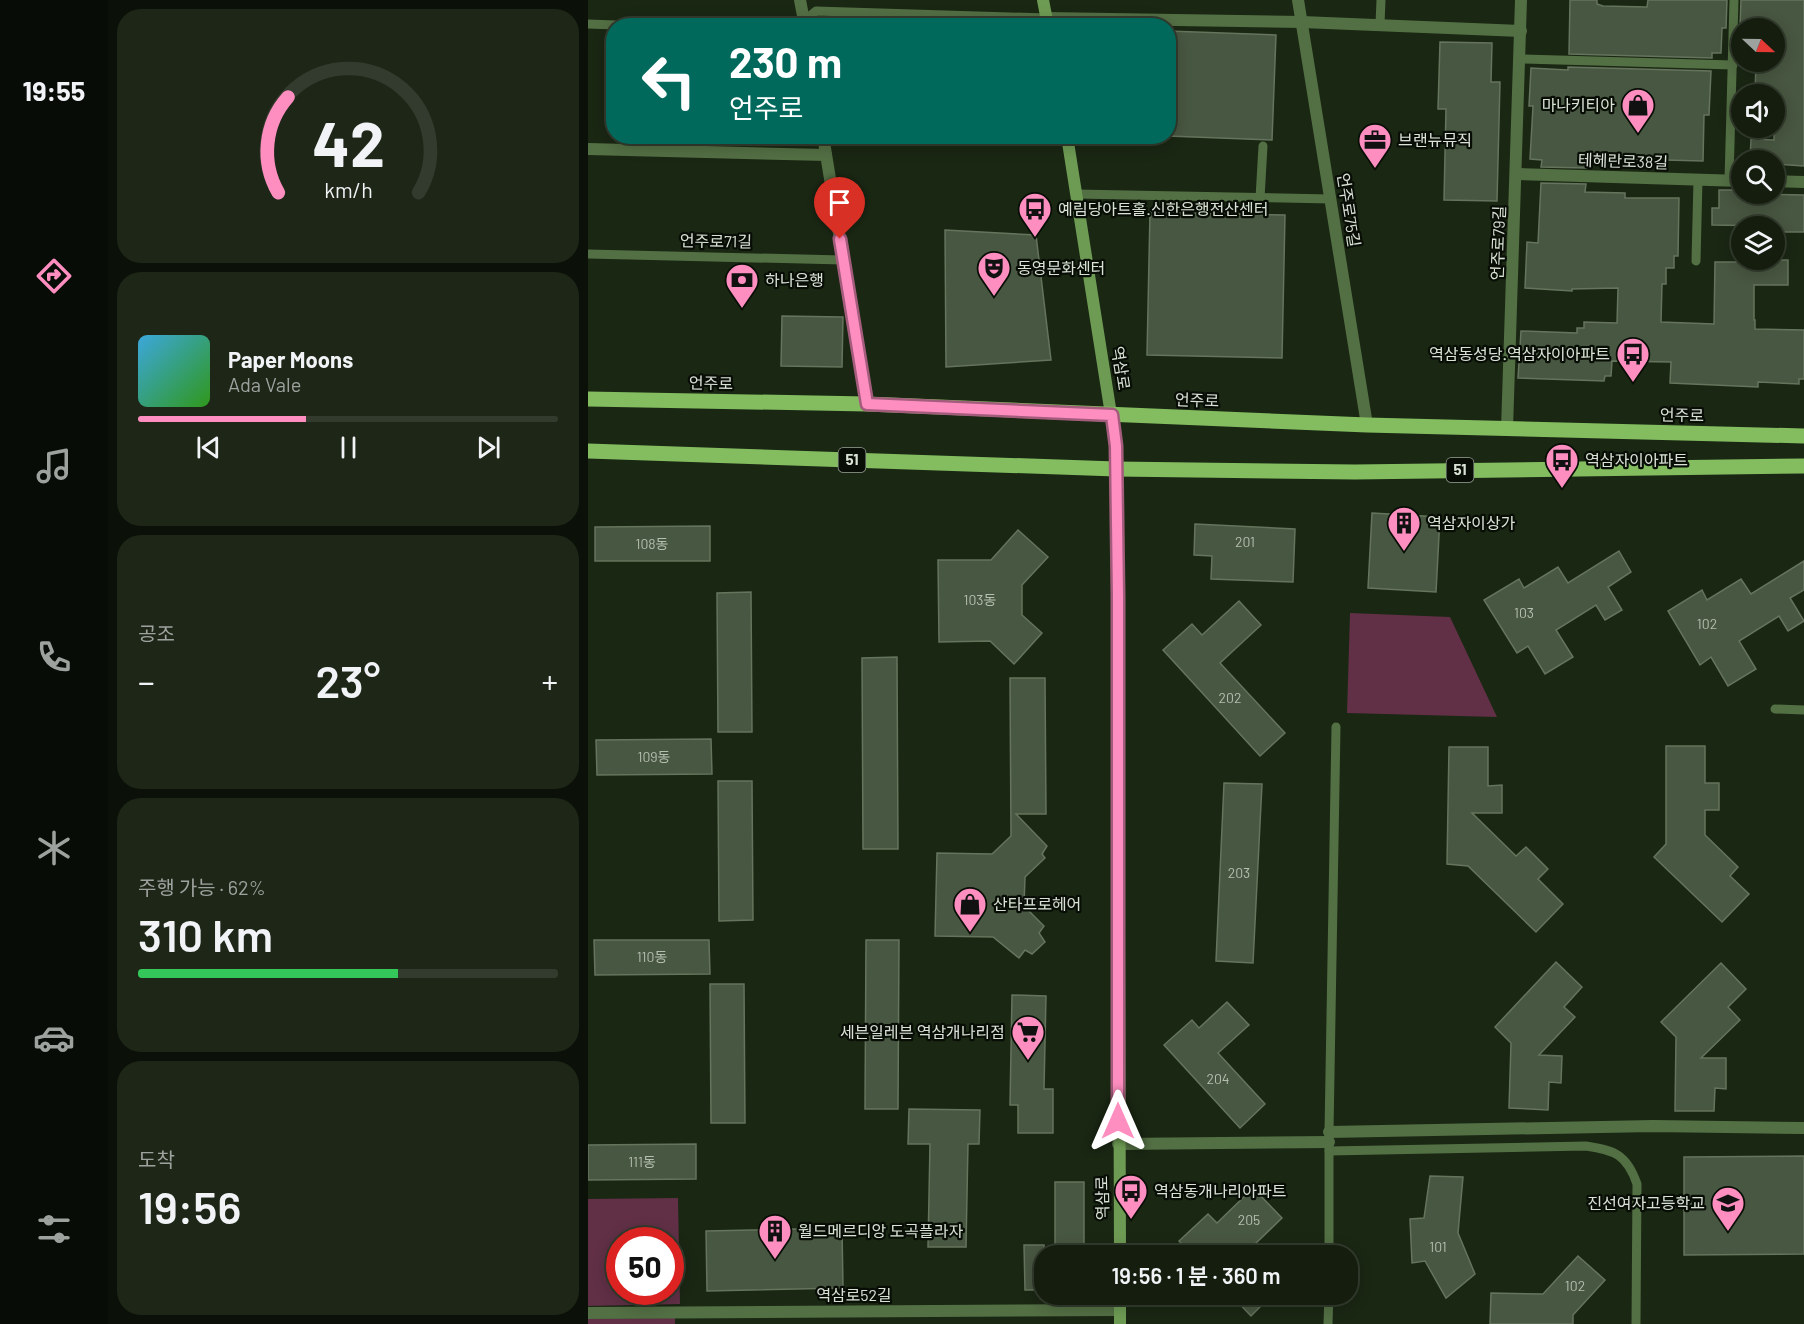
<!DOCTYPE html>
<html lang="ko">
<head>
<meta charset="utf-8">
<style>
	body { margin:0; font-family:Barlow,"Noto Sans KR",sans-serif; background:#1d2617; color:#f1f3f6; height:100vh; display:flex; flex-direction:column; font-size:22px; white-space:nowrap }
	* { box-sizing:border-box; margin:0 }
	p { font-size:20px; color:#9da29e }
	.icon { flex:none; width:33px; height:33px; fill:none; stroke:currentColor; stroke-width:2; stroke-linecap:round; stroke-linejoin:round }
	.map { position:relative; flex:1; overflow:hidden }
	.sheet { display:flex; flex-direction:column; gap:9px; padding:9px; background:#0b1008; width:480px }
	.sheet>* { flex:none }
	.guide { position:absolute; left:18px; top:18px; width:570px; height:126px; border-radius:24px; box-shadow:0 3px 15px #0003,0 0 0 2px #333b2e; background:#00695c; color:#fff; overflow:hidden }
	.needle { width:39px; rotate:112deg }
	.fabs { position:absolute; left:1143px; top:18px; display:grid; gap:12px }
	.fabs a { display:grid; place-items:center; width:54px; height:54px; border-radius:50%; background:#141d0e; box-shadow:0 3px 15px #0003,0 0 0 2px #333b2e; font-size:30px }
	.speed { position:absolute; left:18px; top:1227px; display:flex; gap:12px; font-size:30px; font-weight:700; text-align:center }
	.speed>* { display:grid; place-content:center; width:78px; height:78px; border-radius:50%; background:#141d0e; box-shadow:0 3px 15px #0003,0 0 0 2px #333b2e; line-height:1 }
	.speed .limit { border:9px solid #d22; background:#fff; color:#111 }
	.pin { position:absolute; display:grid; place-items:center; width:51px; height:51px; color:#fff; margin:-62px -26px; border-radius:50% 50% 50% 0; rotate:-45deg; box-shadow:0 0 6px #0007 }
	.pin .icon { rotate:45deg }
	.me { position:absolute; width:66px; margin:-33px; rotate:0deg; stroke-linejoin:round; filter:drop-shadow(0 0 4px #0008) }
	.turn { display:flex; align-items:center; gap:21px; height:126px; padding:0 24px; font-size:27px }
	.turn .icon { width:78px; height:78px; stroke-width:2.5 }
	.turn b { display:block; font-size:42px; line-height:51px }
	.big { font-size:45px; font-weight:600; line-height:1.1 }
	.sheet .card { flex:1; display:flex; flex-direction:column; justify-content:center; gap:9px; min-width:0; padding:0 21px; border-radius:24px; background:#1d2617 }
	.sheet .dial { align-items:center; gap:0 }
	.dial svg { height:156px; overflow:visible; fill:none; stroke:#333b2e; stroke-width:7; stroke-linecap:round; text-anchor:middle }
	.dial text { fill:#f1f3f6; stroke:none }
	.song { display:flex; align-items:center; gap:18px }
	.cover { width:72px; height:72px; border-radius:9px; background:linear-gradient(135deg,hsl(200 70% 55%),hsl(110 70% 35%)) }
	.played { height:6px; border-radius:3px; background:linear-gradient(90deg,#fd8ebf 40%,#333b2e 40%) }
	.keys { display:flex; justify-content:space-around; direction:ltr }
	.heat { display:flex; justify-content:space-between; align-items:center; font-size:33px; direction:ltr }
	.charge { height:9px; border-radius:4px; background:linear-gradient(90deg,#34c759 62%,#333b2e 0) }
	.trip { position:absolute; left:446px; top:1245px; width:324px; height:60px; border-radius:24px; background:#141d0e; box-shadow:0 3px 15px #0003,0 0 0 2px #333b2e; font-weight:600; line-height:60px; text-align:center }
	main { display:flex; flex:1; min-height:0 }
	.tabs { display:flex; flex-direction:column; width:108px; justify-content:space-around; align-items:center; background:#080c06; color:#9da29e }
	.tabs .icon { width:42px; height:42px }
	.tabs .active { color:#fd8ebf }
	.tabs b { font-size:27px; color:#f1f3f6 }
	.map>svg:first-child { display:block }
	.green { fill:#613046; fill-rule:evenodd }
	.building { fill:#485741; stroke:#65745d; stroke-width:1.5 }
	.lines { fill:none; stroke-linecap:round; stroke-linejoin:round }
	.lane { stroke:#536f44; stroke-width:9 }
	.street { stroke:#536f44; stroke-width:12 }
	.secondary { stroke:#6e9b54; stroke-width:12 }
	.primary { stroke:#83bd60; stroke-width:15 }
	.route-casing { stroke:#a45c7c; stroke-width:15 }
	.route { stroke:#fd8ebf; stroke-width:10 }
	.labels { text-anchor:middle; stroke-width:4.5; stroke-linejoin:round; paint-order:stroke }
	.number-label { font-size:14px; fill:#b5bfb0 }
	.shield { fill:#080e06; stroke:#9aa297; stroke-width:1.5 }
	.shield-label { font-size:15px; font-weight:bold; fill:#d9e2d5 }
	.poi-label { font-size:16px; fill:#d9e2d5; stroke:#080e06; text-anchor:start }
	.street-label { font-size:16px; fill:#d9e2d5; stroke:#080e06 }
</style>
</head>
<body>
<main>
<nav class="tabs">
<b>19:55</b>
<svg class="icon active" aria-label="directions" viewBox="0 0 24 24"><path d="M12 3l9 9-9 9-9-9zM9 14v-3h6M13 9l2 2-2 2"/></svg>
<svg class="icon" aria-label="music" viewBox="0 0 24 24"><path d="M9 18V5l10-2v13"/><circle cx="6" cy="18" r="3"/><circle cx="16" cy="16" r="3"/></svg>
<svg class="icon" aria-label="phone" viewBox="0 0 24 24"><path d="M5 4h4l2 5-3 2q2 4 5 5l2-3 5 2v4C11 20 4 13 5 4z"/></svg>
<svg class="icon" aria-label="climate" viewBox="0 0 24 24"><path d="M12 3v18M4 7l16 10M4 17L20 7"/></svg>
<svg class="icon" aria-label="car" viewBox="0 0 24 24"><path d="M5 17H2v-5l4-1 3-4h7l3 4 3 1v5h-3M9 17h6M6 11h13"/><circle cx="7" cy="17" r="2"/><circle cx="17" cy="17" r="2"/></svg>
<svg class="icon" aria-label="filters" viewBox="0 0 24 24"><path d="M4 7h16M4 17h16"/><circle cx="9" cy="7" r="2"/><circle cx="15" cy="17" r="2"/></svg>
</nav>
<section class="sheet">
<div class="card dial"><svg viewBox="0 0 100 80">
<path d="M14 69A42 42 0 1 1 86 69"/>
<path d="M14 69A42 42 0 0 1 19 20" stroke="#fd8ebf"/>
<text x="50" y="56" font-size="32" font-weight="700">42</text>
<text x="50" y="72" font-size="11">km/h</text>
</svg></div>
<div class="card">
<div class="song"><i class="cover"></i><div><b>Paper Moons</b><p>Ada Vale</p></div></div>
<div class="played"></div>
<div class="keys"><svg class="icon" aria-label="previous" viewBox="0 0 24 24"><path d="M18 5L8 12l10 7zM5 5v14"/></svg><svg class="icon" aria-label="pause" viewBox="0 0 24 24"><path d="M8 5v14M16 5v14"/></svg><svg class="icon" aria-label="next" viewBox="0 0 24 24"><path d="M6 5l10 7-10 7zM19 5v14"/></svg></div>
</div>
<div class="card"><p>공조</p>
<div class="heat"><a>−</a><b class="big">23°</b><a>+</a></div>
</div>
<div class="card"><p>주행 가능 · 62%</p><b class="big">310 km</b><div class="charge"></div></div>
<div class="card"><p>도착</p><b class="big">19:56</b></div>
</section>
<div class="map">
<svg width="1216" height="1324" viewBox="0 0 1216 1324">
	<rect width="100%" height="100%" fill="#1a2713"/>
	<!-- green -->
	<g class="green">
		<polygon points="762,613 862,617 909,717 759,713"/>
		<path d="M90 1198 92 1304 0 1306V1199ZM32 1240H82V1292H32Z"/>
		<polygon points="87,1318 87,1324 0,1324 0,1319"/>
	</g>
	<!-- building -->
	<g class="building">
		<polygon points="982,0 1009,0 1009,4 1015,6 1059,7 1060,0 1139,0 1138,28 1134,28 1133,53 1124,53 1124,58 981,54"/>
		<polygon points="1153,0 1216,0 1216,166 1186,164 1186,160 1162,160 1163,139 1186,140 1186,94 1167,94 1168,62 1186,62 1186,28 1152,28"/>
		<polygon points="580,31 688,35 684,140 580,136"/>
		<polygon points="852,42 904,43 903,82 912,82 909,201 856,200 858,109 850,109"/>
		<polygon points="980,67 1123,71 1121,115 1116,115 1115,161 999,158 998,168 953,167 954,160 942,159 945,106 941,106 943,68 980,70"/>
		<polygon points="953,183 998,184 997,192 1037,193 1037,198 1091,198 1090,256 1086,256 1086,268 1078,268 1078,284 1074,284 1073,322 1126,324 1127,262 1155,262 1155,260 1200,260 1200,285 1166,285 1166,320 1167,320 1167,329 1216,330 1216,379 1211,379 1211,384 1170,382 1170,387 1082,383 1083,362 1024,361 1023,376 1017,376 1016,381 930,378 933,331 989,333 989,328 996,328 996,322 1029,323 1030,288 984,289 984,291 937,288 939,242 950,243"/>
		<polygon points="1131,190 1154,190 1154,194 1157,194 1216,195 1216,232 1186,232 1186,226 1124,225 1124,208 1131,208"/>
		<polygon points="562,212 697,215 694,358 559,355"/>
		<polygon points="357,230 448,235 463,360 358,367"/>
		<polygon points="194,316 255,317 254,367 193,366"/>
		<polygon points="784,513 852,517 848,592 780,588"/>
		<polygon points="607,524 707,529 705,582 623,579 624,556 606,555"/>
		<polygon points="122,526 122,561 7,561 7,527"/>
		<polygon points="430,530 460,557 434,585 434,615 454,633 426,664 402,641 351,642 350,560 403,560"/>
		<polygon points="1031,551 1043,572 1020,587 1034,610 1017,620 1008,605 968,630 985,657 957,674 940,646 929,653 896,600 931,579 936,588 970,567 980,583"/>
		<polygon points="1216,561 1216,590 1202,598 1216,621 1200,631 1191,616 1151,641 1168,669 1140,686 1123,657 1112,665 1080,611 1114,590 1119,600 1153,579 1163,594"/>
		<polygon points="163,592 164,732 130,732 129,593"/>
		<polygon points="651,601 673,625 632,663 697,733 672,756 575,650 604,624 614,635"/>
		<polygon points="309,657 310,849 275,849 274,658"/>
		<polygon points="422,678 457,678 458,814 428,814 459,846 454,854 457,858 437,877 436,906 456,926 451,933 457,942 444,954 437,950 431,958 405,937 347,936 349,853 404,854 423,836"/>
		<polygon points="123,739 124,774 9,775 8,740"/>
		<polygon points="1078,746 1117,746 1117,783 1131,783 1131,810 1117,810 1117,835 1150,867 1142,876 1161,894 1134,922 1066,857 1078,844"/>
		<polygon points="861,747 900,747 900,786 914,785 914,813 884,813 928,856 938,847 960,869 950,879 975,904 948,932 880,866 859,864"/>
		<polygon points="130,781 164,781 165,920 131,921"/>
		<polygon points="636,783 674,784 665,963 628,961"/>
		<polygon points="6,940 121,940 122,974 7,975"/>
		<polygon points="278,940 311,940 310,1109 277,1109"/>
		<polygon points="968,962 994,987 976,1007 987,1017 951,1055 974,1056 973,1083 961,1082 960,1110 921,1108 923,1043 907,1027"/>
		<polygon points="1133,963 1158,989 1140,1007 1152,1020 1113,1058 1138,1058 1138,1089 1127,1088 1126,1111 1087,1111 1088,1037 1073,1022"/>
		<polygon points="122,984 156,984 157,1123 123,1123"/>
		<polygon points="424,995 458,996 456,1089 465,1089 465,1133 430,1133 430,1105 422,1105"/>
		<polygon points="639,1002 661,1025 630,1053 677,1104 652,1128 576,1045 604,1020 611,1028"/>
		<polygon points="321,1109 392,1110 391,1144 380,1144 378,1247 340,1247 342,1144 320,1144"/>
		<polygon points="108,1144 108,1179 0,1180 0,1145"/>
		<polygon points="1216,1156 1216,1254 1096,1255 1096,1157"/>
		<polygon points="842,1176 875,1177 870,1233 887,1274 858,1298 837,1261 824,1263 822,1219 836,1218"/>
		<rect x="467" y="1182" width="29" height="74"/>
		<polygon points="665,1188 694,1218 665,1246 675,1256 605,1256 591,1241 620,1214 629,1223"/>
		<polygon points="254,1228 255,1288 119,1291 118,1231"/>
		<polygon points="436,1245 456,1245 456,1290 437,1290"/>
		<polygon points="990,1256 1017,1280 985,1315 985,1324 902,1324 903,1293 955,1294"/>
		<polygon points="642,1294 685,1294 663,1316"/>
	</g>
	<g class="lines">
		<!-- lane -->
		<g class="lane">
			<polyline points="0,24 56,26"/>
			<polyline points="792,24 793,0"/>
			<polyline points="206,26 216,21 228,11 458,18"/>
			<polyline points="932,59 1145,65"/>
			<polyline points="1141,180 1146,0"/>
			<polyline points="488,194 743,199"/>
			<polyline points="672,198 675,146"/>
			<polyline points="0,254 255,260"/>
			<polyline points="1108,261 1110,179"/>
			<polyline points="1187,709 1216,710"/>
			<path d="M741 1151 998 1146C1027 1150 1039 1155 1049 1184L1048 1324"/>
			<polyline points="741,1256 741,1132 748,727"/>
			<polyline points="740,1324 741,1294"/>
		</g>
		<!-- street -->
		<g class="street">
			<polyline points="212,0 217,26"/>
			<polyline points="710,0 779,425"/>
			<polyline points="458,18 714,22 933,31"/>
			<polyline points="235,136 279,404"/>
			<polyline points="0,149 238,155"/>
			<polyline points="929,174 1154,181"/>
			<polyline points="1186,181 1216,182"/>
			<polyline points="919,429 933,0"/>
			<polyline points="741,1132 1065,1126 1216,1128"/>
			<polyline points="530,1144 741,1142"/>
			<polyline points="0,1313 532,1310"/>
		</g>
		<!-- secondary -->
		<g class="secondary">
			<polyline points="455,0 460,26"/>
			<polyline points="479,136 528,446 530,596 532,1256"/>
			<polyline points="532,1294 532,1324"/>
		</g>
		<!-- primary -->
		<g class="primary">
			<polyline points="0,399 279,404 779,425 1216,436"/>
			<polyline points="0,451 528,469 767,472 1216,466"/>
		</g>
	</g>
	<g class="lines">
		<defs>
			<polyline id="route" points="252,239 279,404 524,415 528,446 530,596 530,1121"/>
		</defs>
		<!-- route casing -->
		<use href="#route" class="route-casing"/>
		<!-- route -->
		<use href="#route" class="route"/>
	</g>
	<!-- icons -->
	<defs>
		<symbol id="shop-pin" viewBox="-11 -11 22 30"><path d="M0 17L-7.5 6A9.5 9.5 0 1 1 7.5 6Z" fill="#fd8ebf" stroke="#080e06"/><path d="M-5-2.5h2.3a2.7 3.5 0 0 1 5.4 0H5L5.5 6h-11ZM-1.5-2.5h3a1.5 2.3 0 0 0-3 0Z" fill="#111"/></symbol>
		<symbol id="office-pin" viewBox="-11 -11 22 30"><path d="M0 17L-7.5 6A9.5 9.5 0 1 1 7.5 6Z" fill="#fd8ebf" stroke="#080e06"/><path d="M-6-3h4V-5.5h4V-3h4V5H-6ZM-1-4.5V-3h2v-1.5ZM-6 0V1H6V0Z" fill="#111"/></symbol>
		<symbol id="bus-pin" viewBox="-11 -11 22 30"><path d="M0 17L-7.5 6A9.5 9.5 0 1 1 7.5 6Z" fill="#fd8ebf" stroke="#080e06"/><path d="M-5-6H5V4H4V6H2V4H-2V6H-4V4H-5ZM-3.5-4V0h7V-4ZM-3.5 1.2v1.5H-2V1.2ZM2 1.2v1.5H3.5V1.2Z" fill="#111"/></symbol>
		<symbol id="theatre-pin" viewBox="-11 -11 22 30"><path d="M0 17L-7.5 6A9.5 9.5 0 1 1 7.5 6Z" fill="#fd8ebf" stroke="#080e06"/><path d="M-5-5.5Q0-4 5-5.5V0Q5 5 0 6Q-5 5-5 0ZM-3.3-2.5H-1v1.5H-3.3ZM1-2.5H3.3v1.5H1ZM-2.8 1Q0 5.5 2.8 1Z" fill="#111"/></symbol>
		<symbol id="bank-pin" viewBox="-11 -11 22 30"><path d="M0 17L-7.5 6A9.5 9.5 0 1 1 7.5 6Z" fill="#fd8ebf" stroke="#080e06"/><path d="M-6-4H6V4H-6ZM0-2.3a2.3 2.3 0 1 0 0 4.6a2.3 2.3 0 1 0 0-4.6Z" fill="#111"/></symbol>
		<symbol id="building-pin" viewBox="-11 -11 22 30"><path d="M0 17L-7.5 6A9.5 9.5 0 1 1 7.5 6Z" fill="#fd8ebf" stroke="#080e06"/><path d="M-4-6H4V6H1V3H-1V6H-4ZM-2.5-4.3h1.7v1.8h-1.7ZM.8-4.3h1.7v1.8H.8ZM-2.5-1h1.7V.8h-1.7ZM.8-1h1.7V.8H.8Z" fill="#111"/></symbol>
		<symbol id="supermarket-pin" viewBox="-11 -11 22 30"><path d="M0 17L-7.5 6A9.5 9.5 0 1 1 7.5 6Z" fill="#fd8ebf" stroke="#080e06"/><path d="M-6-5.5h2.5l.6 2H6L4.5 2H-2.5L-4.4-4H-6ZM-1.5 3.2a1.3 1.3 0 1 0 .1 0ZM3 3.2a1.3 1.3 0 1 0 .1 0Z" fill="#111"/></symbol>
		<symbol id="school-pin" viewBox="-11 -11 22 30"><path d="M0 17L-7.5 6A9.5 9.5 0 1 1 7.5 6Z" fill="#fd8ebf" stroke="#080e06"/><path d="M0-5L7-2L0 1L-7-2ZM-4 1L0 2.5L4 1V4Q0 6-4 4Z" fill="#111"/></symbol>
	</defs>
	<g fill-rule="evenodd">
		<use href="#shop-pin" x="1031" y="86" width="38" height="52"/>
		<use href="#office-pin" x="768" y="121" width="38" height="52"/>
		<use href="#bus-pin" x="428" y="190" width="38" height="52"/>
		<use href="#theatre-pin" x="387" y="249" width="38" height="52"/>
		<use href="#bank-pin" x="135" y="261" width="38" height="52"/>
		<use href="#bus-pin" x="1026" y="335" width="38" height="52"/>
		<use href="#bus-pin" x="955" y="441" width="38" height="52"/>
		<use href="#building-pin" x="797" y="504" width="38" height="52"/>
		<use href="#shop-pin" x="363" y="885" width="38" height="52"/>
		<use href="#supermarket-pin" x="421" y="1013" width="38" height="52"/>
		<use href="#bus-pin" x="524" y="1172" width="38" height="52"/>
		<use href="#school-pin" x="1121" y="1184" width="38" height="52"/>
		<use href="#building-pin" x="168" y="1212" width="38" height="52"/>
	</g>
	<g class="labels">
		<!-- number labels -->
		<g class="number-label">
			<text x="657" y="547">201</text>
			<text x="64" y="549">108동</text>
			<text x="392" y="605">103동</text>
			<text x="936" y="618">103</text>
			<text x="1119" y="629">102</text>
			<text x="642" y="703">202</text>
			<text x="66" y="762">109동</text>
			<text x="651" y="878">203</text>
			<text x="64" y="962">110동</text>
			<text x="630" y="1084">204</text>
			<text x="54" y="1167">111동</text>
			<text x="661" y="1225">205</text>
			<text x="850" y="1252">101</text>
			<text x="987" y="1291">102</text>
		</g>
		<!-- shield labels -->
		<g class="shield">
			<rect x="250.5" y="448" width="27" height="24" rx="4.5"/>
			<rect x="858.5" y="458" width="27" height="24" rx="4.5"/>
		</g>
		<g class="shield-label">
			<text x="264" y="465">51</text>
			<text x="872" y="475">51</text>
		</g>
		<!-- poi labels -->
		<g class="poi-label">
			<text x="1027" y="111" text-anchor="end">마나키티아</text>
			<text x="810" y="146">브랜뉴뮤직</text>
			<text x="470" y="215">예림당아트홀.신한은행전산센터</text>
			<text x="429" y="274">동영문화센터</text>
			<text x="177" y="286">하나은행</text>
			<text x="1022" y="360" text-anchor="end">역삼동성당.역삼자이아파트</text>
			<text x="997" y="466">역삼자이아파트</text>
			<text x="839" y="529">역삼자이상가</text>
			<text x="405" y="910">산타프로헤어</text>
			<text x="417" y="1038" text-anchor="end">세븐일레븐 역삼개나리점</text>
			<text x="566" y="1197">역삼동개나리아파트</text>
			<text x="1117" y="1209" text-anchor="end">진선여자고등학교</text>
			<text x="210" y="1237">월드메르디앙 도곡플라자</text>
		</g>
		<!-- street labels -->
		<g class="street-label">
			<text transform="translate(1035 161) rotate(2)" y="6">테헤란로38길</text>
			<text transform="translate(761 210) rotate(81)" y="6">언주로75길</text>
			<text transform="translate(128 241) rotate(1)" y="6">언주로71길</text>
			<text transform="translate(910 243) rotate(-88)" y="6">언주로79길</text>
			<text transform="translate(533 368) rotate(81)" y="6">역삼로</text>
			<text transform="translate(123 383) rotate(1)" y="6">언주로</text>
			<text transform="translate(609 400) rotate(2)" y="6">언주로</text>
			<text transform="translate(1094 415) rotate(1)" y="6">언주로</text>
			<text transform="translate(514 1198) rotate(-91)" y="6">역삼로</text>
			<text x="266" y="1301">역삼로52길</text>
		</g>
	</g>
</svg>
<div class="fabs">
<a><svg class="needle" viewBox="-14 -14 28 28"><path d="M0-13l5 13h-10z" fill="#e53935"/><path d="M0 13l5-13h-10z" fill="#9da29e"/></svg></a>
<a><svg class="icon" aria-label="sound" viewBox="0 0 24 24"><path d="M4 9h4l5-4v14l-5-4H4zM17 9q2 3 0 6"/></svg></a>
<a><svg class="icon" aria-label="search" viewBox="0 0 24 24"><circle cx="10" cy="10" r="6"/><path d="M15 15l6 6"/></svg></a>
<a><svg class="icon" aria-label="layers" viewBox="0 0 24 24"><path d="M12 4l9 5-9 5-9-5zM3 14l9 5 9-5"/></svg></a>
</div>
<div class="speed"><div class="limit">50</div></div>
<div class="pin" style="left:252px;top:239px;background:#d93025"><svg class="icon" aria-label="arrive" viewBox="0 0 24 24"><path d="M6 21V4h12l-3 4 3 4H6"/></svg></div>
<svg class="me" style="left:530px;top:1121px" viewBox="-20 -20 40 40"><path d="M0-17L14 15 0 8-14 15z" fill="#fd8ebf" stroke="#fff" stroke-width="4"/></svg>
<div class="trip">19:56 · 1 분 · 360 m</div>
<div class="guide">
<div class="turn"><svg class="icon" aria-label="left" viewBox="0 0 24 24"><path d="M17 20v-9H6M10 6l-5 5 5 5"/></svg><div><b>230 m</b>언주로</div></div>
</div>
</div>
</main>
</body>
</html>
